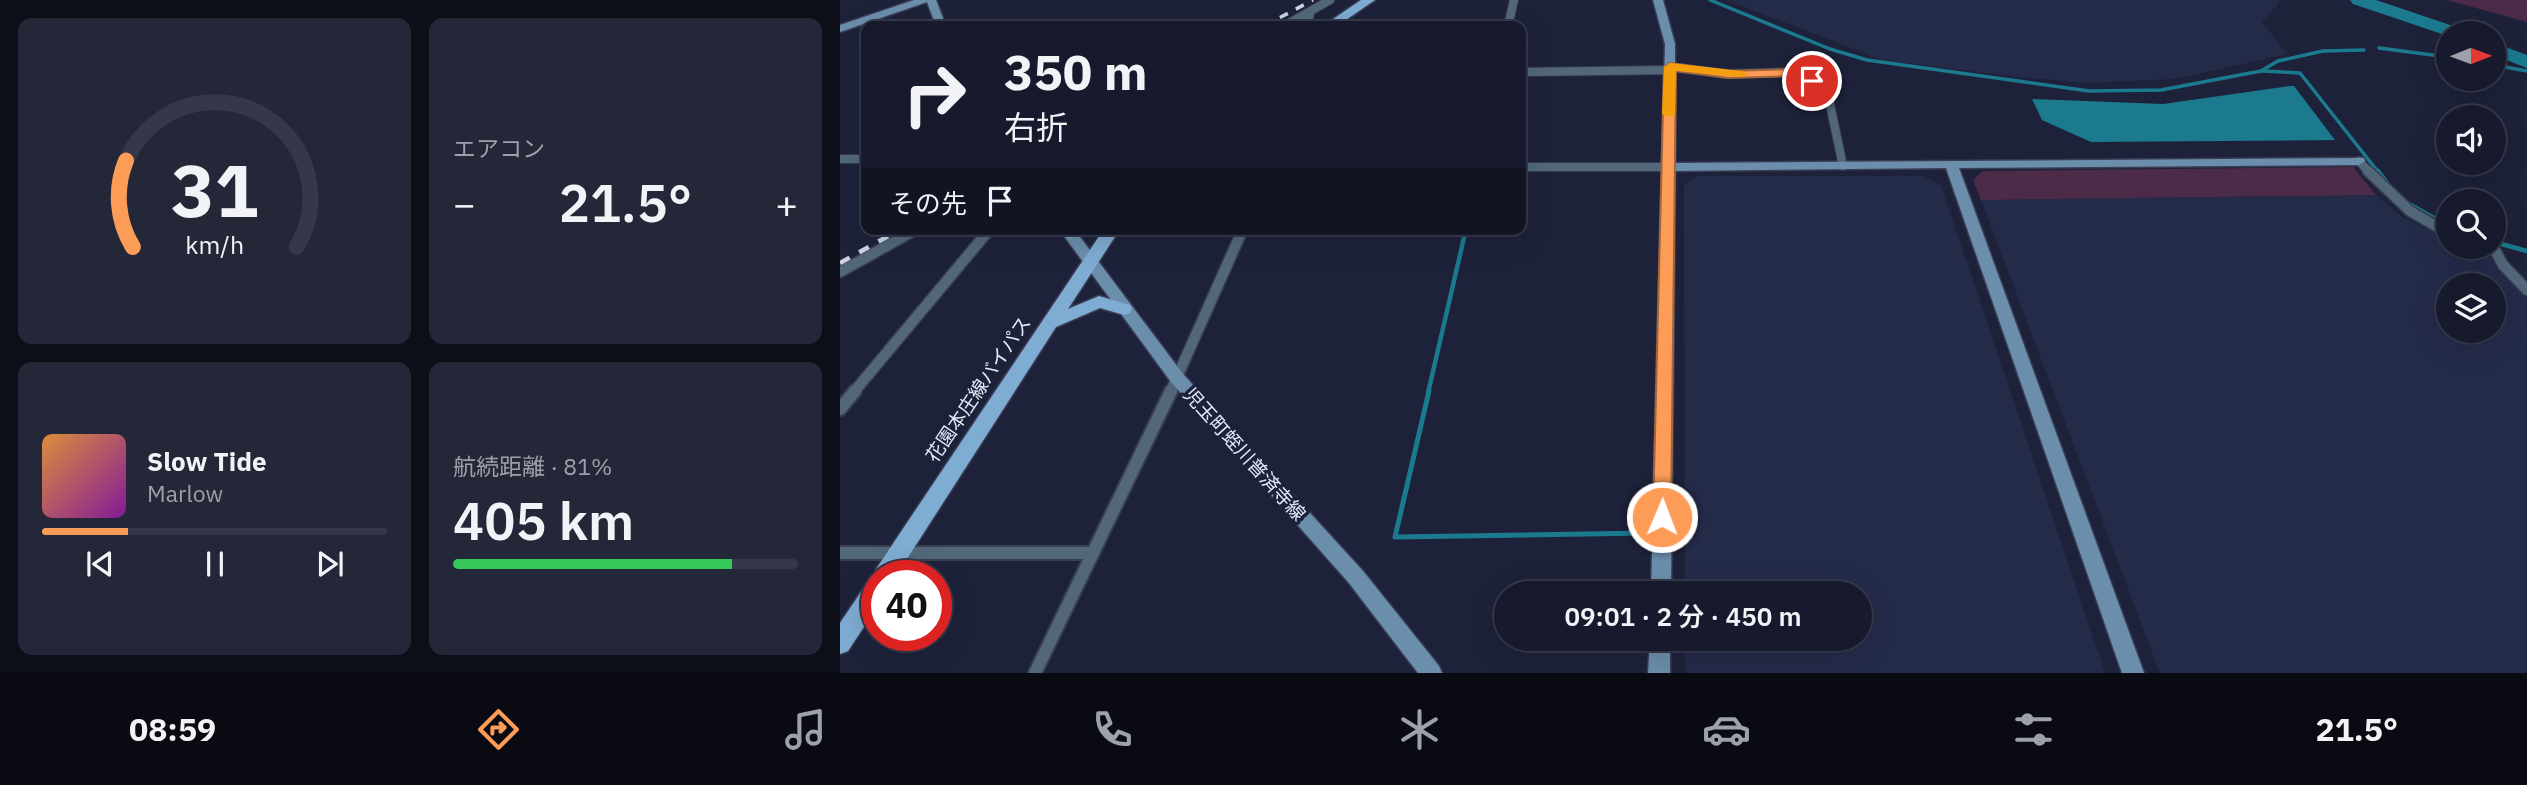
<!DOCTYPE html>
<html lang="ja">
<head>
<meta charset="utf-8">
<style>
	body { margin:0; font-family:"IBM Plex Sans","Noto Sans JP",sans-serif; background:#232738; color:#f1f3f6; height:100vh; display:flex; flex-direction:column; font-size:26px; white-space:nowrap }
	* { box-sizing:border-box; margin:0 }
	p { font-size:23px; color:#9ea1a9 }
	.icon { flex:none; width:38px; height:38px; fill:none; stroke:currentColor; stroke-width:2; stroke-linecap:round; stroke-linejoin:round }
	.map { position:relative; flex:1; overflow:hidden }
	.drawer { display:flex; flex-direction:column; gap:18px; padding:18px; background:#0c0e18; width:840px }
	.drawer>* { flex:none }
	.guide { position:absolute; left:21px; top:21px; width:665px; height:214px; border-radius:14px; box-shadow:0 7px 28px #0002,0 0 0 2px #353848; background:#161a2c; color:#f1f3f6; overflow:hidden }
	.needle { width:46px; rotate:89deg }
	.tools { position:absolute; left:1596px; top:21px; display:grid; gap:14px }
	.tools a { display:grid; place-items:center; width:70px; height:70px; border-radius:50%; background:#161a2c; box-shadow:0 7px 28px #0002,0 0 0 2px #353848; font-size:35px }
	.speed { position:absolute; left:21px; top:560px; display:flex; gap:14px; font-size:35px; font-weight:700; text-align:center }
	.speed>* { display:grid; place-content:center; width:91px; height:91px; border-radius:50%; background:#161a2c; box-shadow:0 7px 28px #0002,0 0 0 2px #353848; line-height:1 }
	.speed .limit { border:10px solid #d22; background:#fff; color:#111 }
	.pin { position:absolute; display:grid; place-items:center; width:60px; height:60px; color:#fff; margin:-30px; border:4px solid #fff; border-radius:50%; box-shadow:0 2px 7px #0007 }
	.me { position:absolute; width:77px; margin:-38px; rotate:1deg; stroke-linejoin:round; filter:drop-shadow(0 0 5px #0008) }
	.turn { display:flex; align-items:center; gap:24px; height:147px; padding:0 28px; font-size:32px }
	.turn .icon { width:91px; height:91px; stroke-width:2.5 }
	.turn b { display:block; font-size:49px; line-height:60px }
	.then { display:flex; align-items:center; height:66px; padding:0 28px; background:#0003; gap:14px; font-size:26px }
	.big { font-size:52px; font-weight:600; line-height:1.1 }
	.drawer .card { flex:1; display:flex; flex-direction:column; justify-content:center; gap:10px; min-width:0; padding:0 24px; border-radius:14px; background:#232738 }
	.drawer .dial { align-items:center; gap:0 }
	.dial svg { height:182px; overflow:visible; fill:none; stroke:#353848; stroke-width:7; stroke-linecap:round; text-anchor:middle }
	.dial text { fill:#f1f3f6; stroke:none }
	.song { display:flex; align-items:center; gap:21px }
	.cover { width:84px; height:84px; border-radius:10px; background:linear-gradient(135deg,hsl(30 70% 55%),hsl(290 70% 35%)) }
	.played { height:7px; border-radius:4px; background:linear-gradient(90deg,#fd9c56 25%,#353848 25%) }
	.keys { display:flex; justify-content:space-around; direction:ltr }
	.heat { display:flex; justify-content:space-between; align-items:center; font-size:38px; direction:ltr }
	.charge { height:10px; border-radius:5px; background:linear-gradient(90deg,#34c759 81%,#353848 0) }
	.drawer .tiles { flex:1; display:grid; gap:18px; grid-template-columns:repeat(2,1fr) }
	.trip { position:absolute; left:654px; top:581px; width:378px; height:70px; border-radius:35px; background:#161a2c; box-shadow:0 7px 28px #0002,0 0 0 2px #353848; font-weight:600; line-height:70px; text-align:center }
	.menu { display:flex; height:112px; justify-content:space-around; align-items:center; background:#090a12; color:#9ea1a9 }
	.menu .icon { width:49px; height:49px }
	.menu .on { color:#fd9c56 }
	.menu b { font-size:32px; color:#f1f3f6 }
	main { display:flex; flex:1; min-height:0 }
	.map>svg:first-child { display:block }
	.built { fill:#242b49; fill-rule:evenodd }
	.green { fill:#4c2b49 }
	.water { fill:#1b7a8e }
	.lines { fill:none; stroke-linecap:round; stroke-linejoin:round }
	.stream-far2 { stroke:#1b7a8e; stroke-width:3.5 }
	.stream-far1 { stroke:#1b7a8e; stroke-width:4.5 }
	.stream { stroke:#1b7a8e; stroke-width:5 }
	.river { fill:#1b7a8e; fill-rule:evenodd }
	.street-far2-casing { stroke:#393e55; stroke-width:10 }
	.street-far1-casing { stroke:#393e55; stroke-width:13 }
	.street-casing { stroke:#393e55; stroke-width:16 }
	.secondary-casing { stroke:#393e55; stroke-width:3 }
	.primary-casing { stroke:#393e55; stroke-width:3 }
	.street-far2 { stroke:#52687a; stroke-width:8 }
	.street-far1 { stroke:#52687a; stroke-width:10 }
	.street { stroke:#52687a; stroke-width:12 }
	.secondary { fill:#6b8eac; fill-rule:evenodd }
	.primary { fill:#7eacd2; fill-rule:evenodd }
	.rail-far1 { stroke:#ced3e4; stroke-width:3.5; stroke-dasharray:9 9; stroke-linecap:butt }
	.rail { stroke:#ced3e4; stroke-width:4.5; stroke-dasharray:11 11; stroke-linecap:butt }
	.route { fill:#fd9c56; stroke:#a46538; stroke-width:2 }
	.slow { fill:#f59e0b }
	.labels { text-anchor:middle; stroke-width:7; stroke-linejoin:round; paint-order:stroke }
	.street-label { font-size:19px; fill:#e5eafa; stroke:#1d223a }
</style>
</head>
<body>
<main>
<section class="drawer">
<div class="tiles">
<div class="card dial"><svg viewBox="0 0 100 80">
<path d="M14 69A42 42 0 1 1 86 69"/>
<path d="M14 69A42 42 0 0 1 11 31" stroke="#fd9c56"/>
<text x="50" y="56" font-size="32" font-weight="700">31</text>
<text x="50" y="72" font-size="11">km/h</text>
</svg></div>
<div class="card"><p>エアコン</p>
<div class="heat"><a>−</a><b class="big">21.5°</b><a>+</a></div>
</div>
<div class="card">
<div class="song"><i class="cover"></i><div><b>Slow Tide</b><p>Marlow</p></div></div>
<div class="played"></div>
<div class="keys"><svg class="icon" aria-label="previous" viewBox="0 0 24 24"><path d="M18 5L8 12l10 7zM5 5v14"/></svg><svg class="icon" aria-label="pause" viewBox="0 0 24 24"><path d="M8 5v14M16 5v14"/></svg><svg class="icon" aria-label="next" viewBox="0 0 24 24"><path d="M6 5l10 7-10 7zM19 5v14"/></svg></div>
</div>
<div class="card"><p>航続距離 · 81%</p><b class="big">405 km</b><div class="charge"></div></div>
</div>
</section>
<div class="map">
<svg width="1687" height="673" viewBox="0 0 1687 673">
	<rect width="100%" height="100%" fill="#1d223a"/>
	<!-- built -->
	<g class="built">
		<polygon points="886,0 1437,0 1441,1 1422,22 1447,54 1335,79 1245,83 1169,76 1043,60"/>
		<polygon points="857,176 1083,176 1101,185 1265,673 846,673 845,639 1020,639 1020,593 845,593 844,185"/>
		<path d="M1536 195 1561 216 1608 240V247H1626L1647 253 1687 296V673H1320L1141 200ZM1608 285H1654V331H1608Z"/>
	</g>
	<!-- green -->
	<g class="green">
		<polygon points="1607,0 1687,0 1687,22"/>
		<polygon points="1513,167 1536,195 1141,200 1133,180 1143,171"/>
	</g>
	<!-- water -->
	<polygon class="water" points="1450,86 1454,86 1495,140 1251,142 1202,120 1192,99 1323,104"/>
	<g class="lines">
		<!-- stream-far2 -->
		<g class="stream-far2">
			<polyline points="870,0 990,49 1027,60 1249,91 1321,90 1421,71 1438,61 1483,51 1524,50"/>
			<polyline points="1539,48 1608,57"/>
			<polyline points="1654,65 1687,71"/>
			<polyline points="1422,71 1460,73 1539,173"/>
		</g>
		<!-- stream-far1 -->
		<g class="stream-far1">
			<polyline points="1538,171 1548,184"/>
			<polyline points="1569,204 1608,226"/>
			<polyline points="1654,242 1687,251"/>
			<polyline points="588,393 626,229"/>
		</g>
		<!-- stream -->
		<polyline class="stream" points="589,391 555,537 807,533"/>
		<!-- river -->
		<g class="river">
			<polygon points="1510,0 1536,0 1622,29 1625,33 1608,33 1608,36 1513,4"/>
			<polygon points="1654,43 1687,55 1687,68 1654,55"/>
		</g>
		<defs>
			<g id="street-far2">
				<polyline points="444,26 490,0"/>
				<polyline points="468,26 470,12"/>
				<polyline points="668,26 674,0"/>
				<polyline points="830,67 888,74 958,72 987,90 1003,166"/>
				<polyline points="681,72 830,70"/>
				<polyline points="0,159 26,159"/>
				<polyline points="1519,161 1530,173"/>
				<polyline points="681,167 827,167"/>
			</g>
			<g id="street-far1">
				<polyline points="1528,171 1570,211 1608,233"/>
				<polyline points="1646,247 1655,250 1663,265 1687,290"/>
				<polyline points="0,272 77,229"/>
				<polyline points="13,393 150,229"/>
				<polyline points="330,393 403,229"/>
			</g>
			<g id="street">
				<polyline points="0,409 15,391"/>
				<polyline points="0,553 253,553"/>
				<polyline points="195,673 331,391"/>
			</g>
			<g id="secondary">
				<polygon points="74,0 96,0 106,26 96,26 87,2 0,32 0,25"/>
				<polygon points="813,0 823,0 835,44 835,163 1524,158 1525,161 1519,165 1119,168 1304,673 1282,673 1106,168 835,171 831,593 811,593 825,44"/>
				<polygon points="219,229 234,229 343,374 523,571 599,666 602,673 578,673 509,583 331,382"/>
				<polygon points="810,639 830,639 830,673 808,673"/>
			</g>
			<g id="primary">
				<polygon points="521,0 535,0 497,26 483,26"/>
				<polygon points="223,229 264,229 256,234 228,238 220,233"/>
				<polygon points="264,229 280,229 228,309 259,296 290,305 292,309 290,313 284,315 260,308 216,327 56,576 37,576 37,607 8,651 0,654 0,623 29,580 34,578 36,569"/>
			</g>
		</defs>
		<!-- street-far2 casing -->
		<use href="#street-far2" class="street-far2-casing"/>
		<!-- street-far1 casing -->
		<use href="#street-far1" class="street-far1-casing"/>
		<!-- street casing -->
		<use href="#street" class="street-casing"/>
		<!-- secondary casing -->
		<use href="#secondary" class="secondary-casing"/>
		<!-- primary casing -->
		<use href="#primary" class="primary-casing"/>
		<!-- street-far2 -->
		<use href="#street-far2" class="street-far2"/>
		<!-- street-far1 -->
		<use href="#street-far1" class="street-far1"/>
		<!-- street -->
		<use href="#street" class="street"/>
		<!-- secondary -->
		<use href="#secondary" class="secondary"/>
		<!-- primary -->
		<use href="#primary" class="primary"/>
		<!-- rail-far1 -->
		<polyline class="rail-far1" points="424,26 473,0"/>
		<!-- rail -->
		<polyline class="rail" points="0,263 61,229"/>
	</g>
	<!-- route -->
	<polygon class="route" points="830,63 888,71 958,69 978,81 972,85 956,76 888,78 836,71 831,517 829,523 822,525 815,523 813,517 824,67"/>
	<!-- slow -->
	<polygon class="slow" points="830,63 902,71 908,74 902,77 836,71 835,114 829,117 822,114 824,67"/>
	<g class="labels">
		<!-- street labels -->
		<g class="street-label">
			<text transform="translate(138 389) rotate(-56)" y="7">花園本庄線バイパス</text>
			<text transform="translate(405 454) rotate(48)" y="7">児玉町蛭川普済寺線</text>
		</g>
	</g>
</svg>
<div class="tools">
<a><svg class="needle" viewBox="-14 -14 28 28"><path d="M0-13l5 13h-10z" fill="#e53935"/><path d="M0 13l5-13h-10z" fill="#9ea1a9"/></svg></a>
<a><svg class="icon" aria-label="sound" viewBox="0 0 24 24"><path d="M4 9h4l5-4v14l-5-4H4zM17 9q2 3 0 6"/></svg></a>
<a><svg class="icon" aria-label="search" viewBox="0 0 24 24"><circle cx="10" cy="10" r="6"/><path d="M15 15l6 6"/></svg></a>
<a><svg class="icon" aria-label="layers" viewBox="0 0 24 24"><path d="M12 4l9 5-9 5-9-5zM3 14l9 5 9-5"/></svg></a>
</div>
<div class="speed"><div class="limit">40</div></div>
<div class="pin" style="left:972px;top:81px;background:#d93025"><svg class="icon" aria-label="arrive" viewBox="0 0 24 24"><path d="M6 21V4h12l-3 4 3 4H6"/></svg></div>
<svg class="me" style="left:822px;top:517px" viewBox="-20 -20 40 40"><circle r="17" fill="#fd9c56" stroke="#fff" stroke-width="3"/><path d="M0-11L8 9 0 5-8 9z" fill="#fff"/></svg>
<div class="trip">09:01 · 2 分 · 450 m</div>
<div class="guide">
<div class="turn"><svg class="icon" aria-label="right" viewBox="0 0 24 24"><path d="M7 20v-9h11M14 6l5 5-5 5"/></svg><div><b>350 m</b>右折</div></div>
<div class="then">その先<svg class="icon" aria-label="arrive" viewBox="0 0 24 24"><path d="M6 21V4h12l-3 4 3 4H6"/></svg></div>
</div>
</div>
</main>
<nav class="menu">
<b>08:59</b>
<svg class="icon on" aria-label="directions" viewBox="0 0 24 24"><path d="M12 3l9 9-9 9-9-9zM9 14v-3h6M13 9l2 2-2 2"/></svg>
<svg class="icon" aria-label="music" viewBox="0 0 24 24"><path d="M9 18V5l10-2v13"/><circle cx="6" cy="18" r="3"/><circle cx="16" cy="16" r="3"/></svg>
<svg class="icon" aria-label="phone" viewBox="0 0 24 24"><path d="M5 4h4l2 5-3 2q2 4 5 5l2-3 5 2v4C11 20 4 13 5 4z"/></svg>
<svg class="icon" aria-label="climate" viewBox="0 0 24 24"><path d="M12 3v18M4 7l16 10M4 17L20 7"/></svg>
<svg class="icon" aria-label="car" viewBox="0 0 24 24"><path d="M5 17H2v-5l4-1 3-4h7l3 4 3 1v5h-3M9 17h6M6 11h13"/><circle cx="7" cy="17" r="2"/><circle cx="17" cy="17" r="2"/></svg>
<svg class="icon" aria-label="filters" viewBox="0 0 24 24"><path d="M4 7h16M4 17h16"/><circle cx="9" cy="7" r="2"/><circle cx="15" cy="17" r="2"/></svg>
<b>21.5°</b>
</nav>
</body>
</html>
